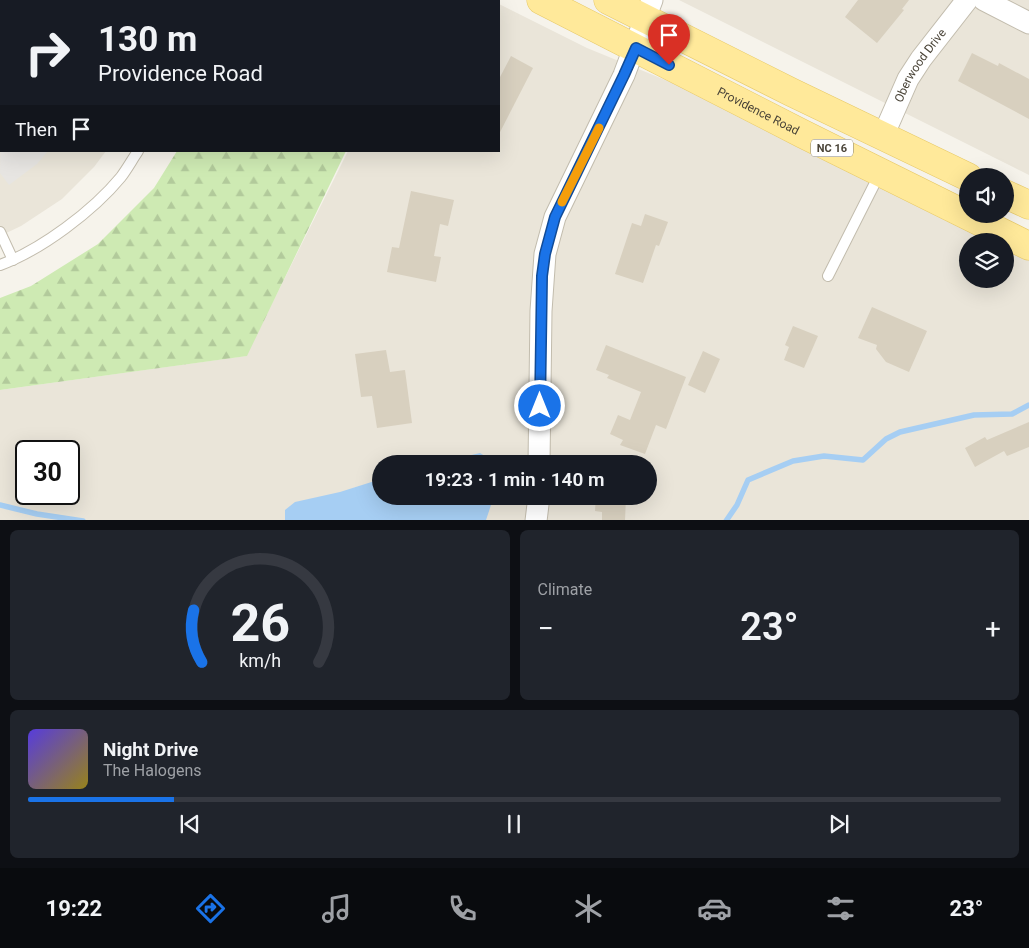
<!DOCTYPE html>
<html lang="en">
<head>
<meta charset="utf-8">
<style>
	body { margin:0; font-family:Roboto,sans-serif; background:#20242c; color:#f1f3f6; height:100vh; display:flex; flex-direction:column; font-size:19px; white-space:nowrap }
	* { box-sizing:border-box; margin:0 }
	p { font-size:16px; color:#9ea1a6 }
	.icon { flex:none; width:28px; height:28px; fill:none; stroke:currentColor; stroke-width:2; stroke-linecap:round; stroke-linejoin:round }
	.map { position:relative; height:520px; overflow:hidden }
	.sheet { display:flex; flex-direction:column; gap:10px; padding:10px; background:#0d0f14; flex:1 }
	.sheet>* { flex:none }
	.banner { position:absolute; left:0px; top:0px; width:500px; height:152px; box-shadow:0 5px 20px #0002; background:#171b24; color:#f1f3f6; overflow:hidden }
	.fabs { position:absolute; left:959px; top:168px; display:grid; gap:10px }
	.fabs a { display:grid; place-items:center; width:55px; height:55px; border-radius:50%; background:#171b24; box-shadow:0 5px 20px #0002; font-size:25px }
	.speed { position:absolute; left:15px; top:440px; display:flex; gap:10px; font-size:25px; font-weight:700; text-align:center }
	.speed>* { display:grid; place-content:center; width:65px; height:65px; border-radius:50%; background:#171b24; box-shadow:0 5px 20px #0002; line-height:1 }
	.speed .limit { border:2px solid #111; border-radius:8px; background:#fff; color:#111 }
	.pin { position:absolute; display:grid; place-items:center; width:42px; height:42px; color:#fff; margin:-51px -21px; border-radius:50% 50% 50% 0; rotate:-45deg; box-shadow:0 0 5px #0007 }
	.pin .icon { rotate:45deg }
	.me { position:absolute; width:55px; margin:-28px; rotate:0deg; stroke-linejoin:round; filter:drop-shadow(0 0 4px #0008) }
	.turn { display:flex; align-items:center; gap:18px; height:105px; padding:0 15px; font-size:22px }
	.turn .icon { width:65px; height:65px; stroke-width:2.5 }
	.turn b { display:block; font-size:35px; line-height:42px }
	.then { display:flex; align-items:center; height:48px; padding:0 15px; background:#0003; gap:10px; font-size:19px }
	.big { font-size:38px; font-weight:600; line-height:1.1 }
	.sheet .card { flex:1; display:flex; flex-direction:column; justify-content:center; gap:8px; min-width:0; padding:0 18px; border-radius:8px; background:#20242c }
	.sheet .dial { align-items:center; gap:0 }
	.dial svg { height:130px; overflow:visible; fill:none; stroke:#363941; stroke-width:7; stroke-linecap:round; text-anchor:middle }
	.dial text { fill:#f1f3f6; stroke:none }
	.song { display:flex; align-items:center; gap:15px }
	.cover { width:60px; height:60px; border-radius:8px; background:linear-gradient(135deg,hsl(250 70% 55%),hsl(50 70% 35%)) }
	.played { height:5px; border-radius:2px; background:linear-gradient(90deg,#1a73e8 15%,#363941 15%) }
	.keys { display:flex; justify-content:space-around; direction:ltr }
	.heat { display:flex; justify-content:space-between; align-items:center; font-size:28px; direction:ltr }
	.sheet .tiles { flex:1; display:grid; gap:10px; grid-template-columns:1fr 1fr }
	.card:last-child { grid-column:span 2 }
	.trip { position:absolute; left:372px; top:455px; width:285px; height:50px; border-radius:25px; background:#171b24; box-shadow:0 5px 20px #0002; font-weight:600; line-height:50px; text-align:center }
	.dock { display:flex; height:80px; justify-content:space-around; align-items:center; background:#090b0e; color:#9ea1a6 }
	.dock .icon { width:35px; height:35px }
	.dock .on { color:#1a73e8 }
	.dock b { font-size:22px; color:#f1f3f6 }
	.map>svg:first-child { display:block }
	.residential { fill:#eae5d9; fill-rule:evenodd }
	.forest { fill:url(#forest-firs) }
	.parking { fill:#e7e5e2 }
	.water { fill:#a6cef3 }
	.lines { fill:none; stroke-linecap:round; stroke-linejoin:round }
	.stream { stroke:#a6cef3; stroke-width:5.5 }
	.building { fill:#d8d0bf }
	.service-casing { stroke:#c2bcad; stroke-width:12 }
	.minor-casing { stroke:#c2bcad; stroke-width:23 }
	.primary-casing { stroke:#e7c967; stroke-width:29 }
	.service { stroke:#fff; stroke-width:10 }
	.minor { stroke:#fff; stroke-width:21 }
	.primary { stroke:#ffe99a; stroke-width:28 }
	.route-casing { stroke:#114b97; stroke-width:12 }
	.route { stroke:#1a73e8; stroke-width:9 }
	.slow { stroke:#f59e0b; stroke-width:9 }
	.labels { text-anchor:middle; stroke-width:4; stroke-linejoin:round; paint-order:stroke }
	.shield { fill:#fff; stroke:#807c74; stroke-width:1 }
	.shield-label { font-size:11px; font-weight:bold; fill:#4a4438 }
	.street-label { font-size:12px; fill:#4a4438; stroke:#fff }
</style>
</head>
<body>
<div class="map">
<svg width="1029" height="521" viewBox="0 0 1029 521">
	<defs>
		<pattern id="forest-firs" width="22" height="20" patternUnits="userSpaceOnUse" patternTransform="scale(1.25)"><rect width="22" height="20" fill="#ceeab3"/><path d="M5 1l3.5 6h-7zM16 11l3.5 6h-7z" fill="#b2ca9b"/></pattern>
	</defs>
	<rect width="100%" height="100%" fill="#f6f3eb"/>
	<!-- residential -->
	<g class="residential">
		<polygon points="0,0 167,0 1,1 1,151 106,151 94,167 62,199 21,226 0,236"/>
		<polygon points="679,0 1029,0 1029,175"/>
		<path d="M499 4 587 48 707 97 992 241H968V279H1005V248L1029 260V520H0V390L246 356 348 151H499ZM26 451H69V494H26ZM381 464H649V496H381Z"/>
	</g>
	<!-- forest -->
	<g class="forest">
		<polygon points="226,0 420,0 419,1"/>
		<polygon points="177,151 346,151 247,356 0,390 0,298 31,286 98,244 154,188"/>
	</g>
	<!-- parking -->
	<polygon class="parking" points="1,127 1,151 48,151 37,164 9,185 0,173"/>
	<!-- water -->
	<g class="water">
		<polygon points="480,453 493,461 494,464 433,464"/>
		<polygon points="381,479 381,496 494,496 486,520 285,520 285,510 295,502 340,492"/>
	</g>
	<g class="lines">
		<!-- stream -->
		<g class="stream">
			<polyline points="0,505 37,514 83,521"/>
			<polyline points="726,521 737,505 748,480 793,461 824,456 863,460 886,439 900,432 974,415 1012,414 1029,405"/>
		</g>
	</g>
	<!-- building -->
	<g class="building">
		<polygon points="858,0 909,0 902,9 904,10 877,43 845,17"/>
		<polygon points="972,53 998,66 999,63 1029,79 1029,119 958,81"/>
		<polygon points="511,56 533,68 499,134 499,79"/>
		<polygon points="411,191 454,200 448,226 440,224 434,256 441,257 436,282 387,272 392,247 399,248"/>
		<polygon points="645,214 668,222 659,246 656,245 643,283 615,274 632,223 641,226"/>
		<polygon points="872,307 927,331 909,372 886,362 876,349 877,345 858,338"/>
		<polygon points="793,326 818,336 804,368 784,360 789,347 785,345"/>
		<polygon points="606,345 686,377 666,429 656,425 645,454 620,445 623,440 610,434 618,415 630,420 641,392 607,378 609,375 596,370"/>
		<polygon points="386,350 390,372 405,370 412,423 377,428 372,396 361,397 355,354"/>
		<polygon points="703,351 720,359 705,393 688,385"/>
		<polygon points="1029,422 1029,447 1007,456 1004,451 975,467 965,448 985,437 987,440"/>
		<polygon points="596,496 626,496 625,521 602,521 602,512 595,511"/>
	</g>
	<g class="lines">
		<defs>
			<g id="service">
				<polyline points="188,1 188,0"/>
				<polyline points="0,232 13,260"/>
				<path d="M0 265C41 250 93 211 121 177 127 169 132 160 138 151"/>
				<polyline points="828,276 880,173"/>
			</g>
			<g id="minor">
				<polyline points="984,0 1029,23"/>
				<path id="s1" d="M883 136 908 79 921 59 967 0"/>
				<polyline points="539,464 541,311 545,254 555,217 624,75 652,0"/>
				<polyline points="536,521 539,496"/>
			</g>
			<g id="primary">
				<path id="s2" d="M541 0 803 134 1029 246"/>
				<polyline points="608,0 791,92 968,177"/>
				<polyline points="1005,194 1029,205"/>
			</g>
		</defs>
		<!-- service casing -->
		<use href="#service" class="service-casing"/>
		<!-- minor casing -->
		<use href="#minor" class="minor-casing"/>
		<!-- primary casing -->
		<use href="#primary" class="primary-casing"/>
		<!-- service -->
		<use href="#service" class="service"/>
		<!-- minor -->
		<use href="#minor" class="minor"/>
		<!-- primary -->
		<use href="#primary" class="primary"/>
	</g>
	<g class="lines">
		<defs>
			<polyline id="route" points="540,406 542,276 545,254 555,217 624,75 636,48 669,65"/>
		</defs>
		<!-- route casing -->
		<use href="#route" class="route-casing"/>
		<!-- route -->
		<use href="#route" class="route"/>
		<!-- slow -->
		<polyline class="slow" points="562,202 599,128"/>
	</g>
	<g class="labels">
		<!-- shield labels -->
		<rect class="shield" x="811" y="139.5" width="42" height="17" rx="4"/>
		<g class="shield-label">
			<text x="832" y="152">NC 16</text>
		</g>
		<!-- street labels -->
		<g class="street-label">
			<text dy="4" stroke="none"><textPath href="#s1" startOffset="80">Oberwood Drive</textPath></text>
			<text dy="4" stroke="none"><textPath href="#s2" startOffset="244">Providence Road</textPath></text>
		</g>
	</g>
</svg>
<div class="fabs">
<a><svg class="icon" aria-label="sound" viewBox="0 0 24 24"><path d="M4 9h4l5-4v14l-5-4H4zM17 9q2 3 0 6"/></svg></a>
<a><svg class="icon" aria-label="layers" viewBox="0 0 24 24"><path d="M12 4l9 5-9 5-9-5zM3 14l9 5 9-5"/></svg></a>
</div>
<div class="speed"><div class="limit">30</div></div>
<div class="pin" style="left:669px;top:65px;background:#d93025"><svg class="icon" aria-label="arrive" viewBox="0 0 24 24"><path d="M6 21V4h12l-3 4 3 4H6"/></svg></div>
<svg class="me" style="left:540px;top:406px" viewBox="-20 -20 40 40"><circle r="17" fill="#1a73e8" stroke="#fff" stroke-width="3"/><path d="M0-11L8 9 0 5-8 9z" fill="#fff"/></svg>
<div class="trip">19:23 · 1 min · 140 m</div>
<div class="banner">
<div class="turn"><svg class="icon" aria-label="right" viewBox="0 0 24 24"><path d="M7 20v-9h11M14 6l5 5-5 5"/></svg><div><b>130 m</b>Providence Road</div></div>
<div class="then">Then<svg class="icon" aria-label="arrive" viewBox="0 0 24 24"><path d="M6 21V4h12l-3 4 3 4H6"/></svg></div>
</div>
</div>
<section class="sheet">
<div class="tiles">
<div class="card dial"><svg viewBox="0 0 100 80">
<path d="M14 69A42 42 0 1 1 86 69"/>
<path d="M14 69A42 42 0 0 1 9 37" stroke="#1a73e8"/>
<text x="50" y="56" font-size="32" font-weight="700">26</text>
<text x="50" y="72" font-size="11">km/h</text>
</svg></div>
<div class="card"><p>Climate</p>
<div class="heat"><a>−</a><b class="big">23°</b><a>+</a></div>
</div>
<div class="card">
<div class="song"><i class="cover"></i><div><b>Night Drive</b><p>The Halogens</p></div></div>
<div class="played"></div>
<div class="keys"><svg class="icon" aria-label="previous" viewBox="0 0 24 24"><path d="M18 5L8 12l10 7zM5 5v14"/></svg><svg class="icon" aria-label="pause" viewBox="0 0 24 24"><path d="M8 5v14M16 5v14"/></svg><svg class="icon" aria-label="next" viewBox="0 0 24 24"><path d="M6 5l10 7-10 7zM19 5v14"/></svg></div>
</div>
</div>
</section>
<nav class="dock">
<b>19:22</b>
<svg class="icon on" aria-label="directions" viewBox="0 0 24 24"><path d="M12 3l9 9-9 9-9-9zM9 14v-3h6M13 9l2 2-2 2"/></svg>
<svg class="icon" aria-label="music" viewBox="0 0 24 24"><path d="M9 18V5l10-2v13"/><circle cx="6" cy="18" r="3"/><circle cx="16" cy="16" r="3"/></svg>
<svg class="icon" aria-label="phone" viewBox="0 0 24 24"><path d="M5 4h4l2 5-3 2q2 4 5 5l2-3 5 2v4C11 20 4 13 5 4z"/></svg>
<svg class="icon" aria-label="climate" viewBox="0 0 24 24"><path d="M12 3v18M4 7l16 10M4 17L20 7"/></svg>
<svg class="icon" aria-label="car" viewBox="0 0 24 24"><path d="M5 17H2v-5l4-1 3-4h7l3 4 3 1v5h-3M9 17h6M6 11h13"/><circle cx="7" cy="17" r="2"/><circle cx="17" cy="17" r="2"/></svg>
<svg class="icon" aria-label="filters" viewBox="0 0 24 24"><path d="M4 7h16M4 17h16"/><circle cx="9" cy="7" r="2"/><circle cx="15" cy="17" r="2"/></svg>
<b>23°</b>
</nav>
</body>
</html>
